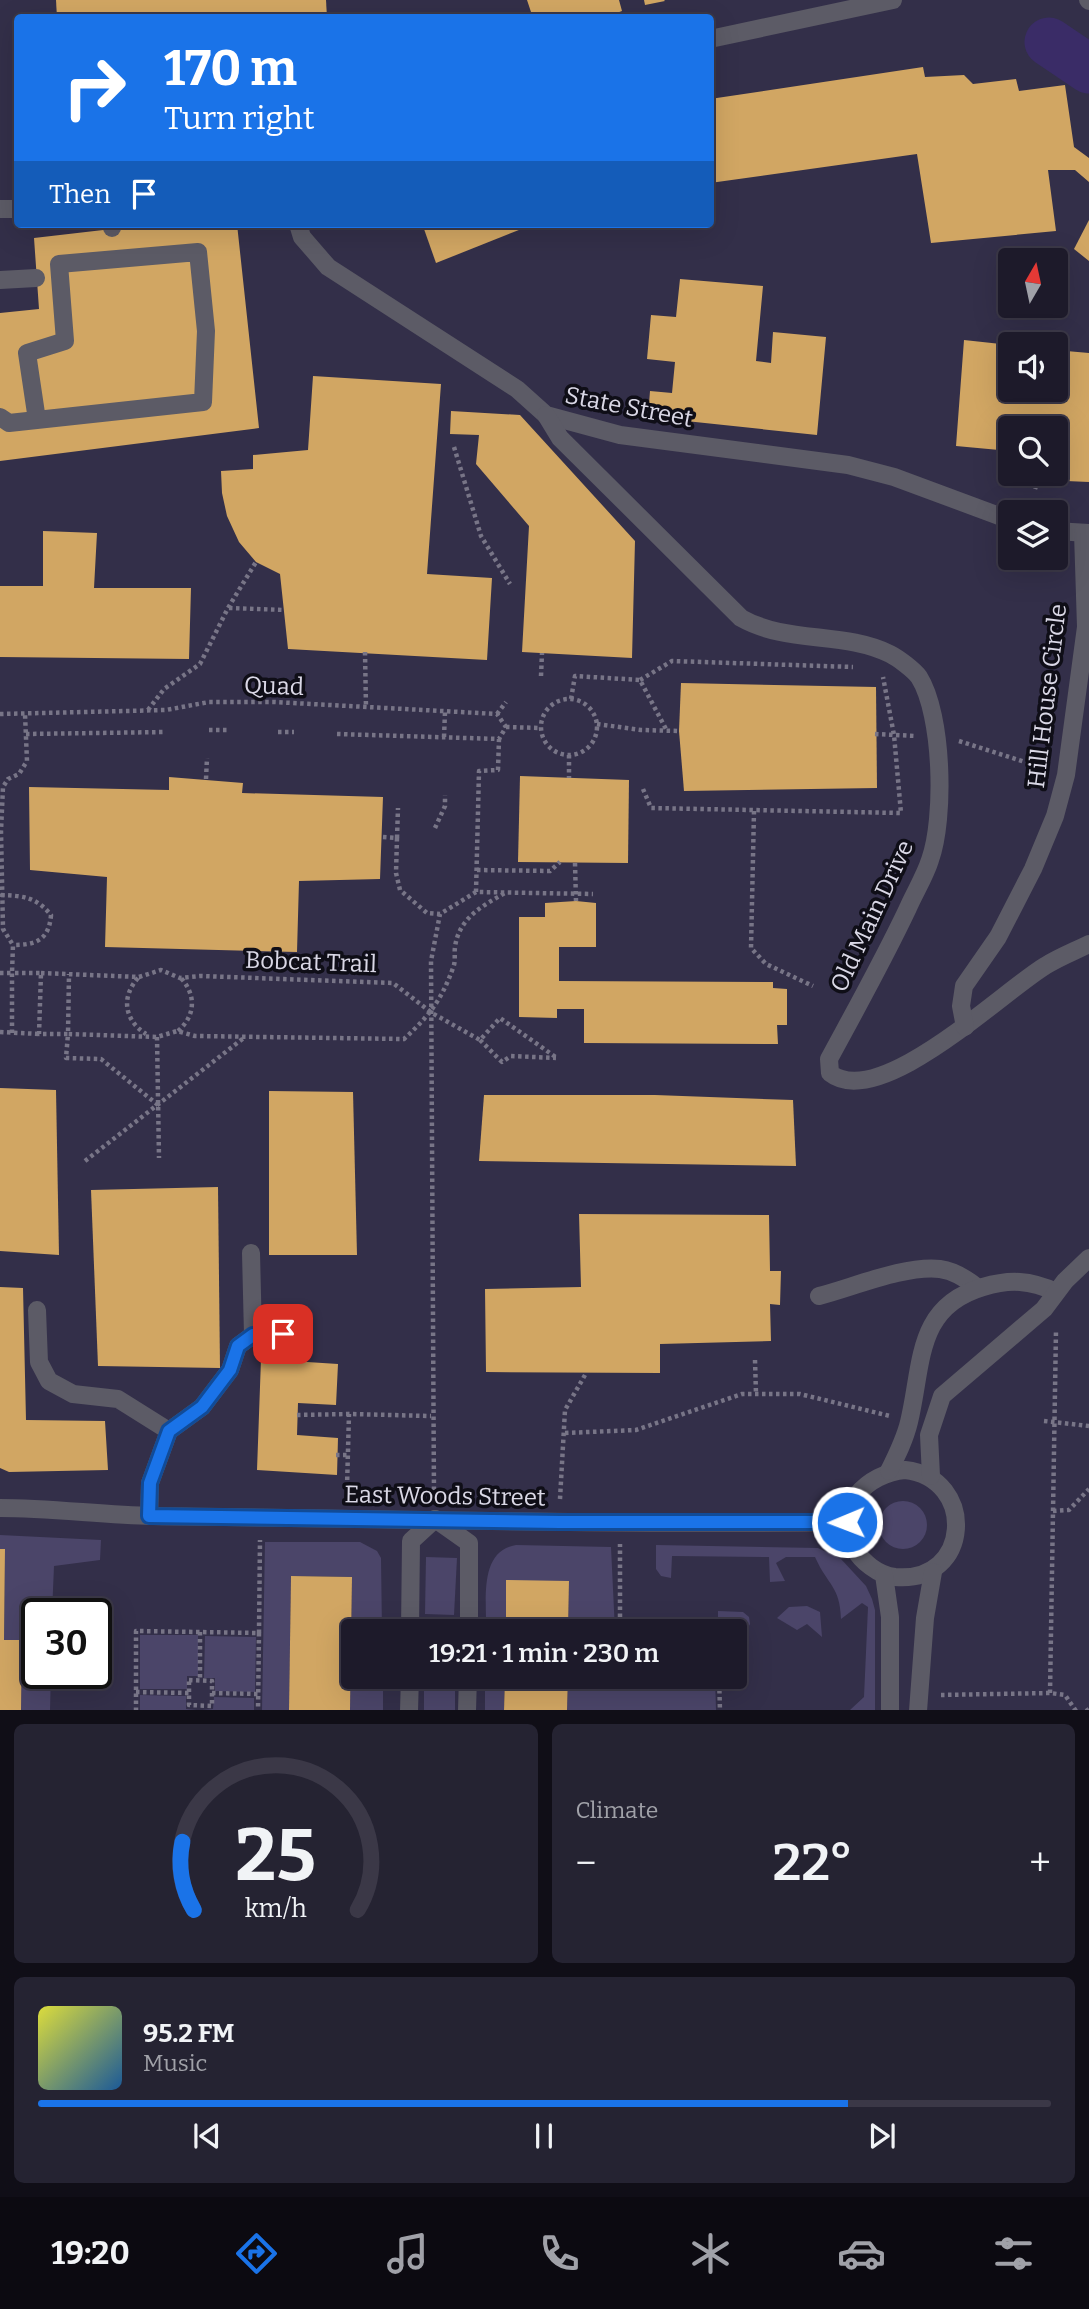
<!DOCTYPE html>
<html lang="en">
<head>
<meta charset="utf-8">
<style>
	body { margin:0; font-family:Bitter,serif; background:#252332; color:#f1f3f6; height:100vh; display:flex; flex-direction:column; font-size:26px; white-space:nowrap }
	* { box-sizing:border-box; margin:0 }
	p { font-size:23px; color:#a0a1a8 }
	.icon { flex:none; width:38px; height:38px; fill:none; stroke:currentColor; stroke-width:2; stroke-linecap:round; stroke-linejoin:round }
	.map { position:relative; height:1710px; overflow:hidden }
	.panel { display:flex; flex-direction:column; gap:14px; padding:14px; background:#100e17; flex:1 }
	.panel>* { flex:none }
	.banner { position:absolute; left:14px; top:14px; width:700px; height:214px; border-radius:7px; box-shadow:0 7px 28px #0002,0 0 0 2px #3b3847; background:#1a73e8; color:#fff; overflow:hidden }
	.needle { width:46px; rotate:9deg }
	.buttons { position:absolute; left:998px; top:248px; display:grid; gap:14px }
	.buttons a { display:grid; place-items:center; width:70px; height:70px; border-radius:7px; background:#1d1a2a; box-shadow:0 7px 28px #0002,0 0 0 2px #3b3847; font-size:35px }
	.speed { position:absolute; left:21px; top:1598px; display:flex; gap:14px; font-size:35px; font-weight:700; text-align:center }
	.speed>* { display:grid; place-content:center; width:91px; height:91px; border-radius:50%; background:#1d1a2a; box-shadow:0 7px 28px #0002,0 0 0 2px #3b3847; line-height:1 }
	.speed .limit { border:4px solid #111; border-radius:10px; background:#fff; color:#111 }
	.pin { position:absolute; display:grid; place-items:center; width:60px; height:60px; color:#fff; margin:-30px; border-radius:14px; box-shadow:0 4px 10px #0006 }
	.me { position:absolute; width:77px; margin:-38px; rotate:269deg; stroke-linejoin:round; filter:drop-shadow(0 0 5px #0008) }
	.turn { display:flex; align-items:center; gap:24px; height:147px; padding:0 35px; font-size:32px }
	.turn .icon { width:91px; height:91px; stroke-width:2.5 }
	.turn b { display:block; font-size:49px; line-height:60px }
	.then { display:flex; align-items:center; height:66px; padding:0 35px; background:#0003; gap:14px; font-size:26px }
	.big { font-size:52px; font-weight:600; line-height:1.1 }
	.panel .widget { flex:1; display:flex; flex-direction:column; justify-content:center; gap:10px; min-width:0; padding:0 24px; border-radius:10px; background:#252332 }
	.panel .dial { align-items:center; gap:0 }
	.dial svg { height:182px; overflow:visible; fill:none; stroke:#3b3847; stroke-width:7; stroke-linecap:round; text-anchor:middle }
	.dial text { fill:#f1f3f6; stroke:none }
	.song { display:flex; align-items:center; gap:21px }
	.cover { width:84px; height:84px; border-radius:10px; background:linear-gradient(135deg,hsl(60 70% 55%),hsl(210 70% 35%)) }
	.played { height:7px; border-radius:4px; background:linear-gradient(90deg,#1a73e8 80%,#3b3847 80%) }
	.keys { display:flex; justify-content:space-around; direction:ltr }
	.heat { display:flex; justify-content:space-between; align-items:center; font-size:38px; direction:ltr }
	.panel .tiles { flex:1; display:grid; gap:14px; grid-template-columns:1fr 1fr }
	.widget:last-child { grid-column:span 2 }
	.trip { position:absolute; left:341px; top:1619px; width:406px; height:70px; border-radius:7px; background:#1d1a2a; box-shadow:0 7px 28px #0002,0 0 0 2px #3b3847; font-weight:600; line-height:70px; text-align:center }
	.tab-bar { display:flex; height:112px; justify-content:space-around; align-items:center; background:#0c0a11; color:#a0a1a8 }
	.tab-bar .icon { width:49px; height:49px }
	.tab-bar .selected { color:#1a73e8 }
	.tab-bar b { font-size:32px; color:#f1f3f6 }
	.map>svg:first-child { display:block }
	.built { fill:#332f49; fill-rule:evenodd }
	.green { fill:#4b4569 }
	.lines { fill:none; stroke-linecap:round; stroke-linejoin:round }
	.river { stroke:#3a2c67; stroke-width:49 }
	.building { fill:#d1a663 }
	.path { stroke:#787587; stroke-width:4.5; stroke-dasharray:3.5 3.5; stroke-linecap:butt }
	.minor { stroke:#5c5b66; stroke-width:18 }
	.path-bridge { stroke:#787587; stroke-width:4.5; stroke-dasharray:3.5 3.5; stroke-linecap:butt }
	.route-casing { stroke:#114b97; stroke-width:18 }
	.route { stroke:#1a73e8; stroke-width:12 }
	.labels { text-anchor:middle; stroke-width:7; stroke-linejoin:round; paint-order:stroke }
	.street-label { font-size:24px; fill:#dad8e6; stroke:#0f0e17 }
</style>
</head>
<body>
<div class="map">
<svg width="1089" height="1711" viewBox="0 0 1089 1711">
	<rect width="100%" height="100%" fill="#272338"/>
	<!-- built -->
	<path class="built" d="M0 0H1089V1710L0 1711ZM18 18H710V224H18ZM1010 261H1055V306H1010ZM1010 345H1055V390H1010ZM1010 429H1055V474H1010ZM1010 513H1055V558H1010ZM37 1614H96V1673H37ZM354 1631H735V1676H354Z"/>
	<!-- green -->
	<g class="green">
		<circle cx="903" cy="1525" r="24"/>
		<polygon points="0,1535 101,1540 100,1560 54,1566 52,1613 37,1614 37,1673 51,1673 50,1710 21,1710 22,1640 4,1640 5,1550 0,1549"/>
		<polygon points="265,1542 360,1542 377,1551 381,1558 382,1631 354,1631 354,1676 383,1677 383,1710 350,1710 352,1577 291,1576 289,1710 262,1711"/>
		<path d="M516 1545 611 1547 615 1631H568L569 1581H506V1631H486C487 1602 478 1551 516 1545Z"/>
		<path d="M656 1545 818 1548 841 1559 866 1586 872 1599 875 1610V1710H850L864 1697 868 1607 862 1603 841 1619C840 1586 828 1586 815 1557H786L776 1563 785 1581 770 1582 769 1557 672 1556 671 1578 661 1576 656 1569Z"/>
		<polygon points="426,1557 457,1558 454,1615 425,1614"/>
		<polygon points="807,1606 820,1612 822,1637 807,1624 797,1630 777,1618 789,1607"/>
		<polygon points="718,1611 743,1612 749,1617 750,1624 744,1635 735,1635 735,1631 718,1631"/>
		<polygon points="140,1635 198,1635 198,1676 187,1676 187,1689 140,1689"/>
		<polygon points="205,1636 256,1637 255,1692 215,1691 215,1678 204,1678"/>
		<rect x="424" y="1677" width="31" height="33"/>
		<polygon points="485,1677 505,1677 504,1710 485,1711"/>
		<polygon points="568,1677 715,1677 716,1710 567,1711"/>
		<polygon points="140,1695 186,1696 186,1709 197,1710 140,1710"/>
		<polygon points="214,1697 254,1698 254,1710 202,1710 213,1709"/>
	</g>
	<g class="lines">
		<!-- river -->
		<polyline class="river" points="1049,42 1089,69"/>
	</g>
	<!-- building -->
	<g class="building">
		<polygon points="56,0 326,0 327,18 57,18"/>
		<polygon points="527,0 619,0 622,11 603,18 533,18"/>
		<polygon points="644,0 664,0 665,1 645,5"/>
		<polygon points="476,13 476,18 448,18 448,16"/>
		<polygon points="923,67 925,77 964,75 973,84 1016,79 1019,91 1065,85 1074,147 1089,158 1089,182 1075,170 1048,170 1056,231 931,243 917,154 710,183 710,99"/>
		<polygon points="1089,220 1089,261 1074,249"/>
		<polygon points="155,224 237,224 259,428 0,461 0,313 39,309 34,238"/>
		<polygon points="434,224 522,224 524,228 436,263 424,229"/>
		<polygon points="680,279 763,286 756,361 771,363 773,332 826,337 817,435 648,417 650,391 672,393 675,362 647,359 651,315 676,317"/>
		<polygon points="964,340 1010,345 1010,390 1055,390 1055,350 1089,353 1089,482 1066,481 1069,456 1055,454 1055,429 1010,429 1010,451 956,446"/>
		<polygon points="313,376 441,384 427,574 492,578 487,660 288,649 280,574 256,562 239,542 227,516 222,493 221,471 253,469 253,455 308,450"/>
		<polygon points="451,411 520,415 635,541 632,658 522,652 529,526 476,464 479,435 450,434"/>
		<polygon points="43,531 97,533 94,588 191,588 189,659 0,657 0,586 43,586"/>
		<polygon points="681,683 876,687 877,788 684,791 679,731"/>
		<polygon points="520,776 629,780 628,863 518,862"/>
		<polygon points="169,777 243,783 242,793 383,797 380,879 299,881 297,952 105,947 107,877 30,870 29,787 169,790"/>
		<polygon points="576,901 596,903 596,947 559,947 559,981 773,982 773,988 787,989 787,1025 777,1025 778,1044 584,1043 584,1009 557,1009 557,1018 519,1017 519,917 545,917 545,903"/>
		<polygon points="0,1088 56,1090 59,1255 0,1251"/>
		<polygon points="269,1091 353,1092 357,1255 269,1255"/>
		<polygon points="484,1095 655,1095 793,1100 796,1166 479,1161"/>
		<polygon points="218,1187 220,1368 98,1366 91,1190"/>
		<polygon points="579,1214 769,1215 770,1271 781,1271 780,1305 770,1304 771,1341 660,1344 660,1373 486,1372 485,1289 581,1287"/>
		<polygon points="0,1287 23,1288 26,1420 105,1421 108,1470 9,1472 0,1468"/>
		<polygon points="261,1359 338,1364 336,1405 298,1403 297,1435 338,1438 337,1475 257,1470"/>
		<polygon points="0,1549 5,1549 4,1640 22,1640 21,1711 0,1711"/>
		<polygon points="291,1576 352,1577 350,1711 289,1711"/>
		<polygon points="506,1580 569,1581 568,1631 506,1631"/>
		<polygon points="505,1676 568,1676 567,1711 504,1711"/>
	</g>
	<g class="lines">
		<!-- path -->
		<g class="path">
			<polyline points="454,447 481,536 510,584"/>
			<polyline points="1055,467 1067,466"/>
			<polyline points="1035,489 1040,474"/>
			<polyline points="229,608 285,610"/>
			<polyline points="365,652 366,708"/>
			<polyline points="541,676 542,653"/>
			<polyline points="640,680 672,661 853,667"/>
			<polyline points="571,699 575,676 640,680 667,731"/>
			<circle cx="569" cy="727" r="28"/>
			<polyline points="148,710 164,689 200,664 228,608 256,562"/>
			<polyline points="0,714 166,710 209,702 274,702 497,714 506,727"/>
			<polyline points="497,714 506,702"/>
			<polyline points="597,724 641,730 679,731"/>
			<polyline points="506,727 540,728"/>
			<polyline points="209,730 229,730"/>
			<polyline points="278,732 294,732"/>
			<polyline points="26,734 165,732"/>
			<polyline points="337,734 499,739 506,727"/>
			<polyline points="875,734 916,736"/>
			<polyline points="444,737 445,712"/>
			<polyline points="959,741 1047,769"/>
			<polyline points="569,755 569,778"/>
			<polyline points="206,779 207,758"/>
			<polyline points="643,789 651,808 901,813 894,735 883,677"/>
			<polyline points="754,811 751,948 766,964 813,986"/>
			<polyline points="435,828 445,806 445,795"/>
			<polyline points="383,837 397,838 396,873 400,890 427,913 440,914 476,892 593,894"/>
			<polyline points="397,838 398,808"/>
			<polyline points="477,870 550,871 560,862"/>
			<polyline points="476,892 479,771 498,770 499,739"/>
			<path d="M1 895C24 896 36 897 51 915 49 940 36 945 13 945"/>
			<polyline points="0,973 12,973 13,945 3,929 1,831 3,787 8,779 19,774 27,761 25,714"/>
			<polyline points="41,973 139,977 161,970 180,978 200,976 393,983 432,1013 480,1040 500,1018 557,1058"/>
			<path d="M138 978C121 997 124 1020 146 1034"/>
			<path d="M178 1031C196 1015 196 995 181 978"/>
			<polyline points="0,1032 39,1034"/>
			<polyline points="12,1033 12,973 41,973 39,1034 68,1034 69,974"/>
			<polyline points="157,1037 159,1158"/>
			<polyline points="480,1040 502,1062 511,1056 556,1058"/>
			<path d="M158 1105 101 1059 66 1058 68 1034 157 1037 177 1031 195 1036 404 1039C429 1016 441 1001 453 968 456 961 454 954 455 947 459 918 482 906 505 893"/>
			<polyline points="85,1161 245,1037"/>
			<polyline points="755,1360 756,1394"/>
			<polyline points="297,1415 349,1414"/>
			<polyline points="1044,1421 1089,1426"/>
			<polyline points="565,1433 636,1430 742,1394 800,1394 890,1416"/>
			<polyline points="336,1455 348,1455"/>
			<polyline points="347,1487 349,1414 431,1416"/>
			<polyline points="434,1497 431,961 440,914"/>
			<polyline points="560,1499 565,1410 585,1375"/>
			<polyline points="1053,1511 1069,1510 1089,1489"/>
			<polyline points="620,1631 620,1544"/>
			<polyline points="200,1632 200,1680"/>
			<polyline points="259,1633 260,1540"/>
			<polyline points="719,1676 720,1711"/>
			<polygon points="189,1680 212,1681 212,1706 189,1705"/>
			<polyline points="136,1692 190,1693"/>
			<polyline points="212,1693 258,1694"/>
			<polyline points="1050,1693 1056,1330"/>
			<polyline points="941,1695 1050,1693 1065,1695 1076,1711"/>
			<polyline points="136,1711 136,1631 259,1633 258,1711"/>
			<polyline points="1086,1711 1089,1709"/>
		</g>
		<!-- minor -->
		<g class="minor">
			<polyline points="1088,0 1089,1"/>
			<polyline points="710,39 893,0"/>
			<polyline points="0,209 18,209"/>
			<polyline points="112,224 112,228"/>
			<polyline points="298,224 302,237 328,267 517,389 546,415 620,435 848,465 894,477 1010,520"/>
			<polyline points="0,280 36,278"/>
			<path d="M546 415 560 438 741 618C787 644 844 631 890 654 898 658 914 670 919 677 943 715 945 819 930 860 925 876 915 892 908 908 884 959 856 1009 829 1059L830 1073C879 1112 1002 992 1045 966 1059 957 1075 951 1089 944"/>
			<polyline points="0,417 9,423 203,402 206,331 198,252 59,264 65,341 27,353 37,420"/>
			<polyline points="1055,531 1089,533"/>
			<polyline points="965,1027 961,1006 964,986 998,937 1033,869 1055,816 1066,775 1086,627 1083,533"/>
			<polyline points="251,1253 253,1335"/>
			<path d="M819 1296C854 1287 905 1265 940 1269 955 1271 967 1279 978 1288"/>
			<polyline points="37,1310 39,1362 49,1381 73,1394 118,1399 169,1431"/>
			<path d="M905 1470C977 1478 972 1584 895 1577 878 1575 862 1562 853 1547 831 1508 868 1473 905 1470Z"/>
			<path d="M889 1471C897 1455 905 1439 909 1422 923 1364 915 1307 983 1287 1010 1279 1030 1280 1056 1292"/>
			<polyline points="931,1476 929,1435 942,1396 1044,1309 1065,1281 1089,1258"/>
			<path d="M0 1508C51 1508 102 1515 153 1516 384 1519 616 1525 847 1522"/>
			<polyline points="149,1516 150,1483 169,1431 202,1407 230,1370 238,1346 253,1335 283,1334"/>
			<polyline points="435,1519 469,1543 469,1631"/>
			<polyline points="884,1575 890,1617 890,1711"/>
			<polyline points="410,1631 411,1541 435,1519"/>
			<polyline points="423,1631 436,1626 456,1631"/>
			<polyline points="409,1711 410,1676"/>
			<polyline points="467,1711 468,1676"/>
			<polyline points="918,1711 925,1618 933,1572"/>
		</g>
		<!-- path-bridge -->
		<polyline class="path-bridge" points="575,863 576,901"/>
	</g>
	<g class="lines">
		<defs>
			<polyline id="route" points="283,1334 253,1335 238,1346 230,1370 202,1407 169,1431 150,1483 149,1516 560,1522 847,1522"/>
		</defs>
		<!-- route casing -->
		<use href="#route" class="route-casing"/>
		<!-- route -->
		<use href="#route" class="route"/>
	</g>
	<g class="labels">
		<!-- street labels -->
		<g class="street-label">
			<text transform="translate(629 407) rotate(11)" y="8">State Street</text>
			<text transform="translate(274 686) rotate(2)" y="8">Quad</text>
			<text transform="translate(1047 696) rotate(-83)" y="8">Hill House Circle</text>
			<text transform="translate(872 916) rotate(-65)" y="8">Old Main Drive</text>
			<text transform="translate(311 962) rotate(2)" y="8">Bobcat Trail</text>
			<text transform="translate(445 1496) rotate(1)" y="8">East Woods Street</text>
		</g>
	</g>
</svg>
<div class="buttons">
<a><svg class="needle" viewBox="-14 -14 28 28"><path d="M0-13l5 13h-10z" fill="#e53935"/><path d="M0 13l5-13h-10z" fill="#a0a1a8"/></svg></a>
<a><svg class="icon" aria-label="sound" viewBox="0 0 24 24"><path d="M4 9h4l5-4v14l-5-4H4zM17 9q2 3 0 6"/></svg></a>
<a><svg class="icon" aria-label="search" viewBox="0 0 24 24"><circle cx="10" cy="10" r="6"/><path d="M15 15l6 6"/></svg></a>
<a><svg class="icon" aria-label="layers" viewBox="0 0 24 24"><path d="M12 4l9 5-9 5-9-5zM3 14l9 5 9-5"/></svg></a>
</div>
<div class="speed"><div class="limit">30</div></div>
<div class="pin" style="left:283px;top:1334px;background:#d93025"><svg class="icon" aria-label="arrive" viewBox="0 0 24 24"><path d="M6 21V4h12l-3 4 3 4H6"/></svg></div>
<svg class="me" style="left:847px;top:1522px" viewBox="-20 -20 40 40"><circle r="17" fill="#1a73e8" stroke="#fff" stroke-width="3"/><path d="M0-11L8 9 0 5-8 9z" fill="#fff"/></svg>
<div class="trip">19:21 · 1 min · 230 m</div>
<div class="banner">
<div class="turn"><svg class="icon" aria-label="right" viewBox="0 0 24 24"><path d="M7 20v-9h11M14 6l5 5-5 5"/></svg><div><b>170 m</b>Turn right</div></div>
<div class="then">Then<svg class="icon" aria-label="arrive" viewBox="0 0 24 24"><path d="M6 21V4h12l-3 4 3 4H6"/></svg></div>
</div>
</div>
<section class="panel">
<div class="tiles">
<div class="widget dial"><svg viewBox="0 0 100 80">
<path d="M14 69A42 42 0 1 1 86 69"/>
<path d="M14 69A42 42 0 0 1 9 39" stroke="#1a73e8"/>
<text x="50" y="56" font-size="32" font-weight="700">25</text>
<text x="50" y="72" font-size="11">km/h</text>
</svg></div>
<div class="widget"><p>Climate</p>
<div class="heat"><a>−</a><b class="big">22°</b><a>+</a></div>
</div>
<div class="widget">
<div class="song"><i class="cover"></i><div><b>95.2 FM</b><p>Music</p></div></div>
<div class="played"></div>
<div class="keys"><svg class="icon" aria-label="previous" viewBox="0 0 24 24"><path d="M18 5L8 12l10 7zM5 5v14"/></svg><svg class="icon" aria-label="pause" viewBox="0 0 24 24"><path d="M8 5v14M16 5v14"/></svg><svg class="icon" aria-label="next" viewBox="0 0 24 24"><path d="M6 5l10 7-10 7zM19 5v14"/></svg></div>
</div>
</div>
</section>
<nav class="tab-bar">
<b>19:20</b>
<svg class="icon selected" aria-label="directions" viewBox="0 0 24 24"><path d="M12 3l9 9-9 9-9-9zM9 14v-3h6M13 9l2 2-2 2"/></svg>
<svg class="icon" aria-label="music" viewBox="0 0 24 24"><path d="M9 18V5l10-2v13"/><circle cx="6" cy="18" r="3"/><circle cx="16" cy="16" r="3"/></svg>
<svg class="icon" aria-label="phone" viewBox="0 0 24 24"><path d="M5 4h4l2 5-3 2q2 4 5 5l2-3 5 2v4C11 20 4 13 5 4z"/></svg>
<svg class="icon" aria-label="climate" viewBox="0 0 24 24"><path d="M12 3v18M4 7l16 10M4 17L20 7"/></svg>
<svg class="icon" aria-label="car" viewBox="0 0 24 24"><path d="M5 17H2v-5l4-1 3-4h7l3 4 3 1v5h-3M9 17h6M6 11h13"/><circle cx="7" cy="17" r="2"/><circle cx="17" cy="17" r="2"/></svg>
<svg class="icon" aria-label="filters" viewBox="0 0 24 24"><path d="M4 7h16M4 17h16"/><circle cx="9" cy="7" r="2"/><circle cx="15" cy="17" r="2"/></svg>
</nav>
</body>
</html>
